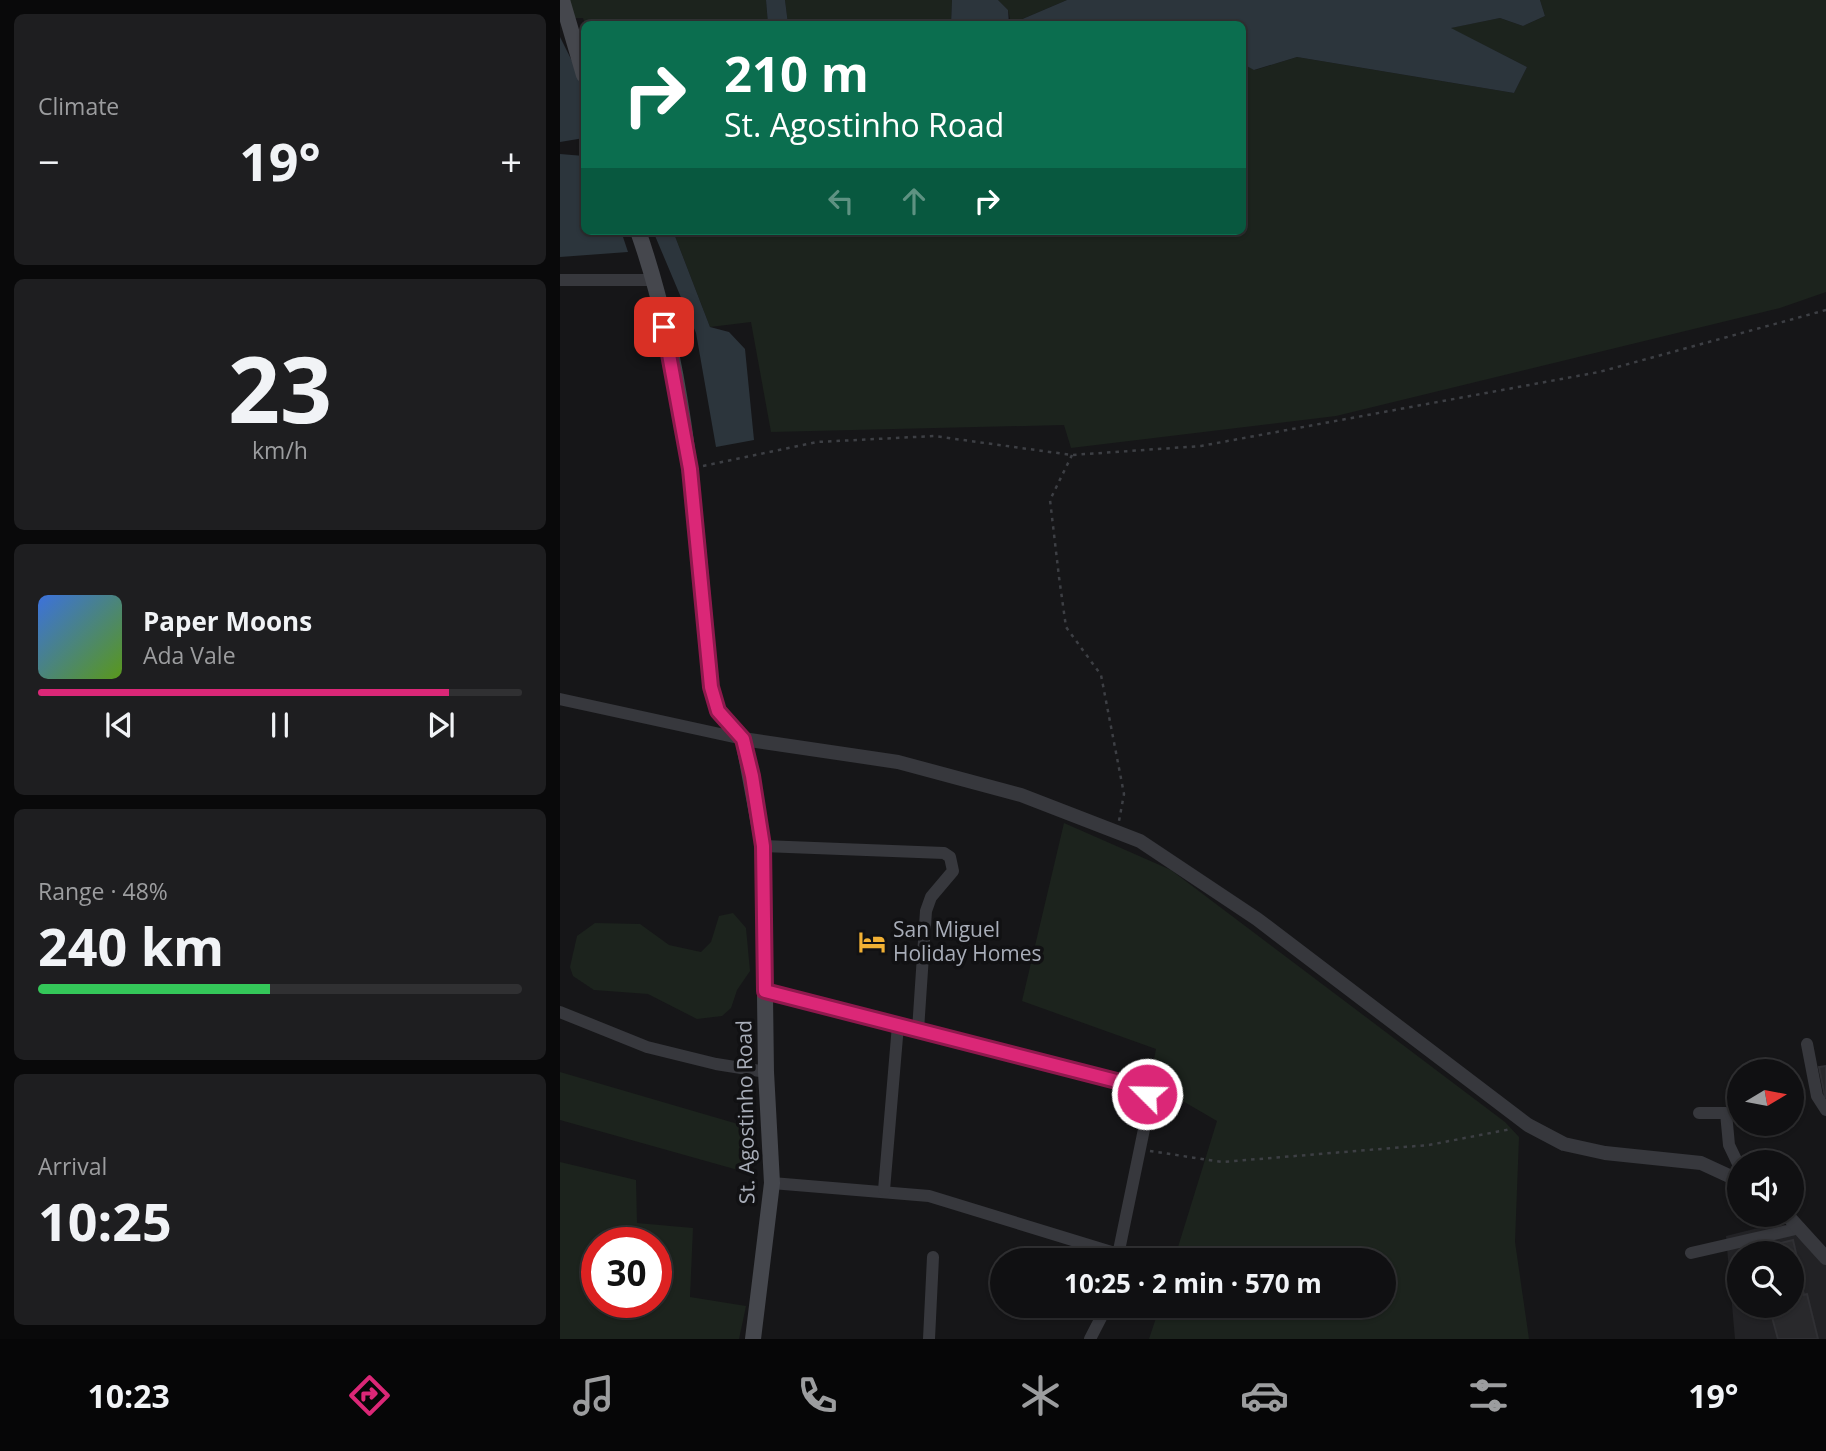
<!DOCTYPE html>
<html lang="en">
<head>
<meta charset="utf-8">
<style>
	body { margin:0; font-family:"Open Sans",sans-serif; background:#1e1e20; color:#f1f3f6; height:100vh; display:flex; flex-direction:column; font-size:26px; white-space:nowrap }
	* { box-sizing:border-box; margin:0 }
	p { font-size:23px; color:#9c9d9f }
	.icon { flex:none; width:38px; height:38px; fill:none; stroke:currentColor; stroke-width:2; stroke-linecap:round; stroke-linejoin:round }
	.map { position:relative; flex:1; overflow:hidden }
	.details { display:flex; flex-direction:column; gap:14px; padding:14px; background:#09090a; width:560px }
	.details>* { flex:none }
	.hud { position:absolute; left:21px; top:21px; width:665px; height:214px; border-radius:10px; box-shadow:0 2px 5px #0004,0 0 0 2px #303032; background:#0b6e4f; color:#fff; overflow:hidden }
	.needle { width:46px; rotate:80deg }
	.fabs { position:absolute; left:1167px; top:1059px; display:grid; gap:14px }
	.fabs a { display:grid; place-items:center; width:77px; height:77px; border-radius:50%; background:#101012; box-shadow:0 2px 5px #0004,0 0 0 2px #303032; font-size:35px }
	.speed { position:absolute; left:21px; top:1227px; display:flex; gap:14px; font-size:35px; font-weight:700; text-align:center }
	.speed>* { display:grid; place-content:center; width:91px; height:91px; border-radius:50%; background:#101012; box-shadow:0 2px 5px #0004,0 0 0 2px #303032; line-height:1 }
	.speed .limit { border:10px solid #d22; background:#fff; color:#111 }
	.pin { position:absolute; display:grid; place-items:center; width:60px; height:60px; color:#fff; margin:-30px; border-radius:14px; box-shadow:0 4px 10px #0006 }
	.me { position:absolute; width:77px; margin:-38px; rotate:293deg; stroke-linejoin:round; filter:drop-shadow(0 0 5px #0008) }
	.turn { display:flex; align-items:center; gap:24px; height:147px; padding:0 28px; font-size:32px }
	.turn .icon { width:91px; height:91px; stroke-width:2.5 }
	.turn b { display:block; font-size:49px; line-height:60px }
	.lanes { display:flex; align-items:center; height:66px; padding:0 28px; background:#0003; justify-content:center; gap:35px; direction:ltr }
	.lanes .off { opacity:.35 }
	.big { font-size:52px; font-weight:700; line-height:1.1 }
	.details .tile { flex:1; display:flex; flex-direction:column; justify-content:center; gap:10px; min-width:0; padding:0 24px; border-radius:10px; background:#1e1e20 }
	.details .dial { align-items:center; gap:0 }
	.dial b { font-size:91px; line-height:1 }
	.song { display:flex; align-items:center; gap:21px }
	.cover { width:84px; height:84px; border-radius:10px; background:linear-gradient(135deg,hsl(220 70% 55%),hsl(90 70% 35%)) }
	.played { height:7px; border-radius:4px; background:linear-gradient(90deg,#db2777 85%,#303032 85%) }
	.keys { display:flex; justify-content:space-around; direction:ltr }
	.heat { display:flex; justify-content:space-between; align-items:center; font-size:38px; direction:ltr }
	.charge { height:10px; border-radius:5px; background:linear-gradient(90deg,#34c759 48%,#303032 0) }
	.trip { position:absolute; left:430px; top:1248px; width:406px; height:70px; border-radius:35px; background:#101012; box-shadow:0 2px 5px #0004,0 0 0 2px #303032; font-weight:700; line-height:70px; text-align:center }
	.menu { display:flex; height:112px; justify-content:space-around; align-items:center; background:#060607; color:#9c9d9f }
	.menu .icon { width:49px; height:49px }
	.menu .active { color:#db2777 }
	.menu b { font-size:32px; color:#f1f3f6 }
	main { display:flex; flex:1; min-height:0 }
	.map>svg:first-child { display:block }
	.built { fill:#222225; fill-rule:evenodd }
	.green { fill:#1c231d; fill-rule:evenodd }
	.water { fill:#2c353c }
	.building { fill:#29292c; stroke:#303034; stroke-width:2 }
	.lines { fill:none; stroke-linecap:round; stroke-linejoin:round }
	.path { stroke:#3d3f44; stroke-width:2.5; stroke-dasharray:3.5 5; stroke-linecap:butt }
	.minor { stroke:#37383d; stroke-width:12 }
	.tertiary { stroke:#37383d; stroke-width:14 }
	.secondary { stroke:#45474d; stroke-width:16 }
	.route-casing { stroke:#8e194d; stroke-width:18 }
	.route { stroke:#db2777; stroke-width:12 }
	.labels { text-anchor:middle; stroke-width:7; stroke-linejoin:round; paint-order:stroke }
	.poi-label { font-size:21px; fill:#a8adb8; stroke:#111113; text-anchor:start }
	.street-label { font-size:21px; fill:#a8adb8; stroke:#111113 }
</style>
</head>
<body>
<main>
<section class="details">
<div class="tile"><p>Climate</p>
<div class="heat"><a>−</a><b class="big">19°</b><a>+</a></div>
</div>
<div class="tile dial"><b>23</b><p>km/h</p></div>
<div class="tile">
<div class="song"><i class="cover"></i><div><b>Paper Moons</b><p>Ada Vale</p></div></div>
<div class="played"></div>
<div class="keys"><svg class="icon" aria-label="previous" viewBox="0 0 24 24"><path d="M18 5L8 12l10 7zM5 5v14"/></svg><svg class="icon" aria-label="pause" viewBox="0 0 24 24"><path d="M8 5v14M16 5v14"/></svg><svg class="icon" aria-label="next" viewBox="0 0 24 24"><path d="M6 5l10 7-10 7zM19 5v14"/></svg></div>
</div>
<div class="tile"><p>Range · 48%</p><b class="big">240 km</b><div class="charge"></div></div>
<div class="tile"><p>Arrival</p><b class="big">10:25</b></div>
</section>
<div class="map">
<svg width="1266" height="1339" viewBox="0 0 1266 1339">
	<rect width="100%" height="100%" fill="#161618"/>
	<!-- built -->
	<path class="built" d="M1222 1222 1266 1264V1339H1175L1166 1236ZM1180 1253H1232V1306H1180Z"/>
	<!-- green -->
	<g class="green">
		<polygon points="7,0 206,0 208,24 25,24 23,18 11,18"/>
		<polygon points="225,0 392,0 391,24 228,24"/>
		<polygon points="438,0 507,0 451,24 448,10"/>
		<polygon points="980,0 1266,0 1266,292 1220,308 776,416 511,448 504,425 211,432 191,322 150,327 113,231 682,231 683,64 695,70 737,57 954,93 967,67 890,28 940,18 963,26 985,16"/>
		<polygon points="504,823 611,870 945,1122 959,1137 955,1242 969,1339 589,1339 600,1306 824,1306 824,1260 614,1260 657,1121 590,1082 596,1049 462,1001"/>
		<polygon points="173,913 186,928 190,971 177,990 171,1008 162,1016 137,1019 88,994 34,990 13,976 10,967 17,936 35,923 80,924 109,945 141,952 151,942 159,916"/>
		<polygon points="0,1072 195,1129 185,1172 0,1120"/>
		<path d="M0 1162 76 1180 77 1223 133 1228 130 1297 186 1306 179 1339H0ZM37 1242H96V1302H37Z"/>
	</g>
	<!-- water -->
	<g class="water">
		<polygon points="206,0 225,0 228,24 208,24"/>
		<polygon points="392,0 438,0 448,10 449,24 391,24"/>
		<polygon points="507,0 980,0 985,16 963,26 940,18 891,28 967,67 954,93 737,57 694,70 683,64 682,24 451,24"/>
		<polygon points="0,37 15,67 24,65 24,138 0,142"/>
		<polygon points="0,154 24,156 24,231 61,231 68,252 0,257"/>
		<polygon points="93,231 113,231 150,327 169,332 185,349 194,440 156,447 136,333"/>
	</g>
	<!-- building -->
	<g class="building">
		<polygon points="1266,1066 1266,1097 1265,1097 1259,1067"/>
		<polygon points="1233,1240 1238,1262 1232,1264 1232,1253 1181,1253"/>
		<polygon points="1238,1269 1244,1295 1247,1294 1258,1339 1218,1339 1209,1306 1232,1306 1232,1271"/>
	</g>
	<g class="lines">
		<!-- path -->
		<g class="path">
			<polyline points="512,455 490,500 499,577 506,627 541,675 564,794 559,821"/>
			<polyline points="143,466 257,442 374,436 512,455 641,446 1039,372 1266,310"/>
			<polyline points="590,1151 662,1162 869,1145 951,1129"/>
		</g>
		<!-- minor -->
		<g class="minor">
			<polyline points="0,280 95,280"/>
			<polyline points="0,699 183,739"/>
			<polyline points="203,846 384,853 390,857 393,871 371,897 366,911 358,1030"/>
			<polyline points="205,991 580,1087 588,1094 589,1105 557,1260"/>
			<polyline points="0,1012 87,1047 156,1064 206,1072"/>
			<polyline points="1247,1044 1257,1096 1266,1110"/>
			<polyline points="1139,1113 1166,1113 1169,1145 1180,1168"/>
			<polyline points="212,1183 369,1196 558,1254"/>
			<polyline points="324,1190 338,1025"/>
			<polyline points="1131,1253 1240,1228"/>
			<polyline points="369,1339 373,1257"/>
			<polyline points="530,1339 547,1306"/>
		</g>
		<!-- tertiary -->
		<g class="tertiary">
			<polyline points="183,739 338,762 461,795 580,841 697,919 968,1125 1004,1144 1045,1153 1141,1163 1180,1181"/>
			<polyline points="1226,1214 1266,1258"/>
		</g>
		<!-- secondary -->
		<g class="secondary">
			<polyline points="2,0 24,75"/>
			<path d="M78 231C129 376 136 535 151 687L158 711 183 739 203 846 206 1072 212 1183 193 1339"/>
		</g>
	</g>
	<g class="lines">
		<defs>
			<polyline id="route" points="104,327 130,469 151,687 158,711 183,739 192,776 203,846 205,991 580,1087 587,1094"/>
		</defs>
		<!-- route casing -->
		<use href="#route" class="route-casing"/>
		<!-- route -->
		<use href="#route" class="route"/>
	</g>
	<!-- icons -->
	<defs>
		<symbol id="hotel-bare" viewBox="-9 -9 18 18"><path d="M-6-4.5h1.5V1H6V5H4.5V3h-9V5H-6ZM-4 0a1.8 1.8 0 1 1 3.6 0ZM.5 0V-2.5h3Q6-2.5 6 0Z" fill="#f2b134" stroke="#111113" stroke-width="2.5" paint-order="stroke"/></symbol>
	</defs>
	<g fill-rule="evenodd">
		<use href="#hotel-bare" x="293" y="923" width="38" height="38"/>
	</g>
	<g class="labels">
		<!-- poi labels -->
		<g class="poi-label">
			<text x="333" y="937">San Miguel<tspan x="333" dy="24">Holiday Homes</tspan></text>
		</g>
		<!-- street labels -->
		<g class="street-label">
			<text transform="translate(186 1112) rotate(-91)" y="7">St. Agostinho Road</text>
		</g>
	</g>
</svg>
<div class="fabs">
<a><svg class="needle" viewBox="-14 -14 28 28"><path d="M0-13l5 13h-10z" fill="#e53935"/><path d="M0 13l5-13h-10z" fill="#9c9d9f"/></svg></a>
<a><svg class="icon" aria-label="sound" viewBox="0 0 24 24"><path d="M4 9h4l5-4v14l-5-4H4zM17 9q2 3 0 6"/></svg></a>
<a><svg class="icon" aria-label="search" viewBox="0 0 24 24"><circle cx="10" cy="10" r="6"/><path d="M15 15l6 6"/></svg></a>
</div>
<div class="speed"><div class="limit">30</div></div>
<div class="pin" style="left:104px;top:327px;background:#d93025"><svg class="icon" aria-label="arrive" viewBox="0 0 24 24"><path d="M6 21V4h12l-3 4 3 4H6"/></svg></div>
<svg class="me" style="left:587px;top:1094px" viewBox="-20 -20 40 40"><circle r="17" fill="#db2777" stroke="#fff" stroke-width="3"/><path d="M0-11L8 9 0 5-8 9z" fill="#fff"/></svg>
<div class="trip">10:25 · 2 min · 570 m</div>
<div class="hud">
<div class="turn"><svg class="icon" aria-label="right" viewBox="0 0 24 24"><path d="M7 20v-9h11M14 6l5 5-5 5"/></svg><div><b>210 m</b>St. Agostinho Road</div></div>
<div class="lanes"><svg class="icon off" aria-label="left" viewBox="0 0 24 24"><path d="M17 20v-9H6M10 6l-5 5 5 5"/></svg><svg class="icon off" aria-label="ahead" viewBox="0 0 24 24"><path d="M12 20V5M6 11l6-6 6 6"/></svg><svg class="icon" aria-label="right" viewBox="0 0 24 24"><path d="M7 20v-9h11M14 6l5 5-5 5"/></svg></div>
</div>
</div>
</main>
<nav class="menu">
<b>10:23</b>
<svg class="icon active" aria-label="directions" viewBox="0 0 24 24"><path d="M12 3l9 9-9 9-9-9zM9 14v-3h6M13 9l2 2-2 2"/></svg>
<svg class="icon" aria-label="music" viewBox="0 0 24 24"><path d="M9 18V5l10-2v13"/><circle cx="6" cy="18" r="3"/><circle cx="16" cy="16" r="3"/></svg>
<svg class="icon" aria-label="phone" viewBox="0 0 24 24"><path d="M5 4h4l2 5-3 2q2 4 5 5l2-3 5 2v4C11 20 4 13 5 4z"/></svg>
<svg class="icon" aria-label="climate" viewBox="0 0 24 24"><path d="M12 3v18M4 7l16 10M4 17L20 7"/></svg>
<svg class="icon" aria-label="car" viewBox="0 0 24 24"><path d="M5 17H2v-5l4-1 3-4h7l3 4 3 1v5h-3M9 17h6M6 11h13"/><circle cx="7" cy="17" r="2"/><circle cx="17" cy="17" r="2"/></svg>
<svg class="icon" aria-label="filters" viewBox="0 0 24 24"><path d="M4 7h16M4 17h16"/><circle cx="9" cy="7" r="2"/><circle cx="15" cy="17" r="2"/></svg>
<b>19°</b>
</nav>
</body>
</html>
